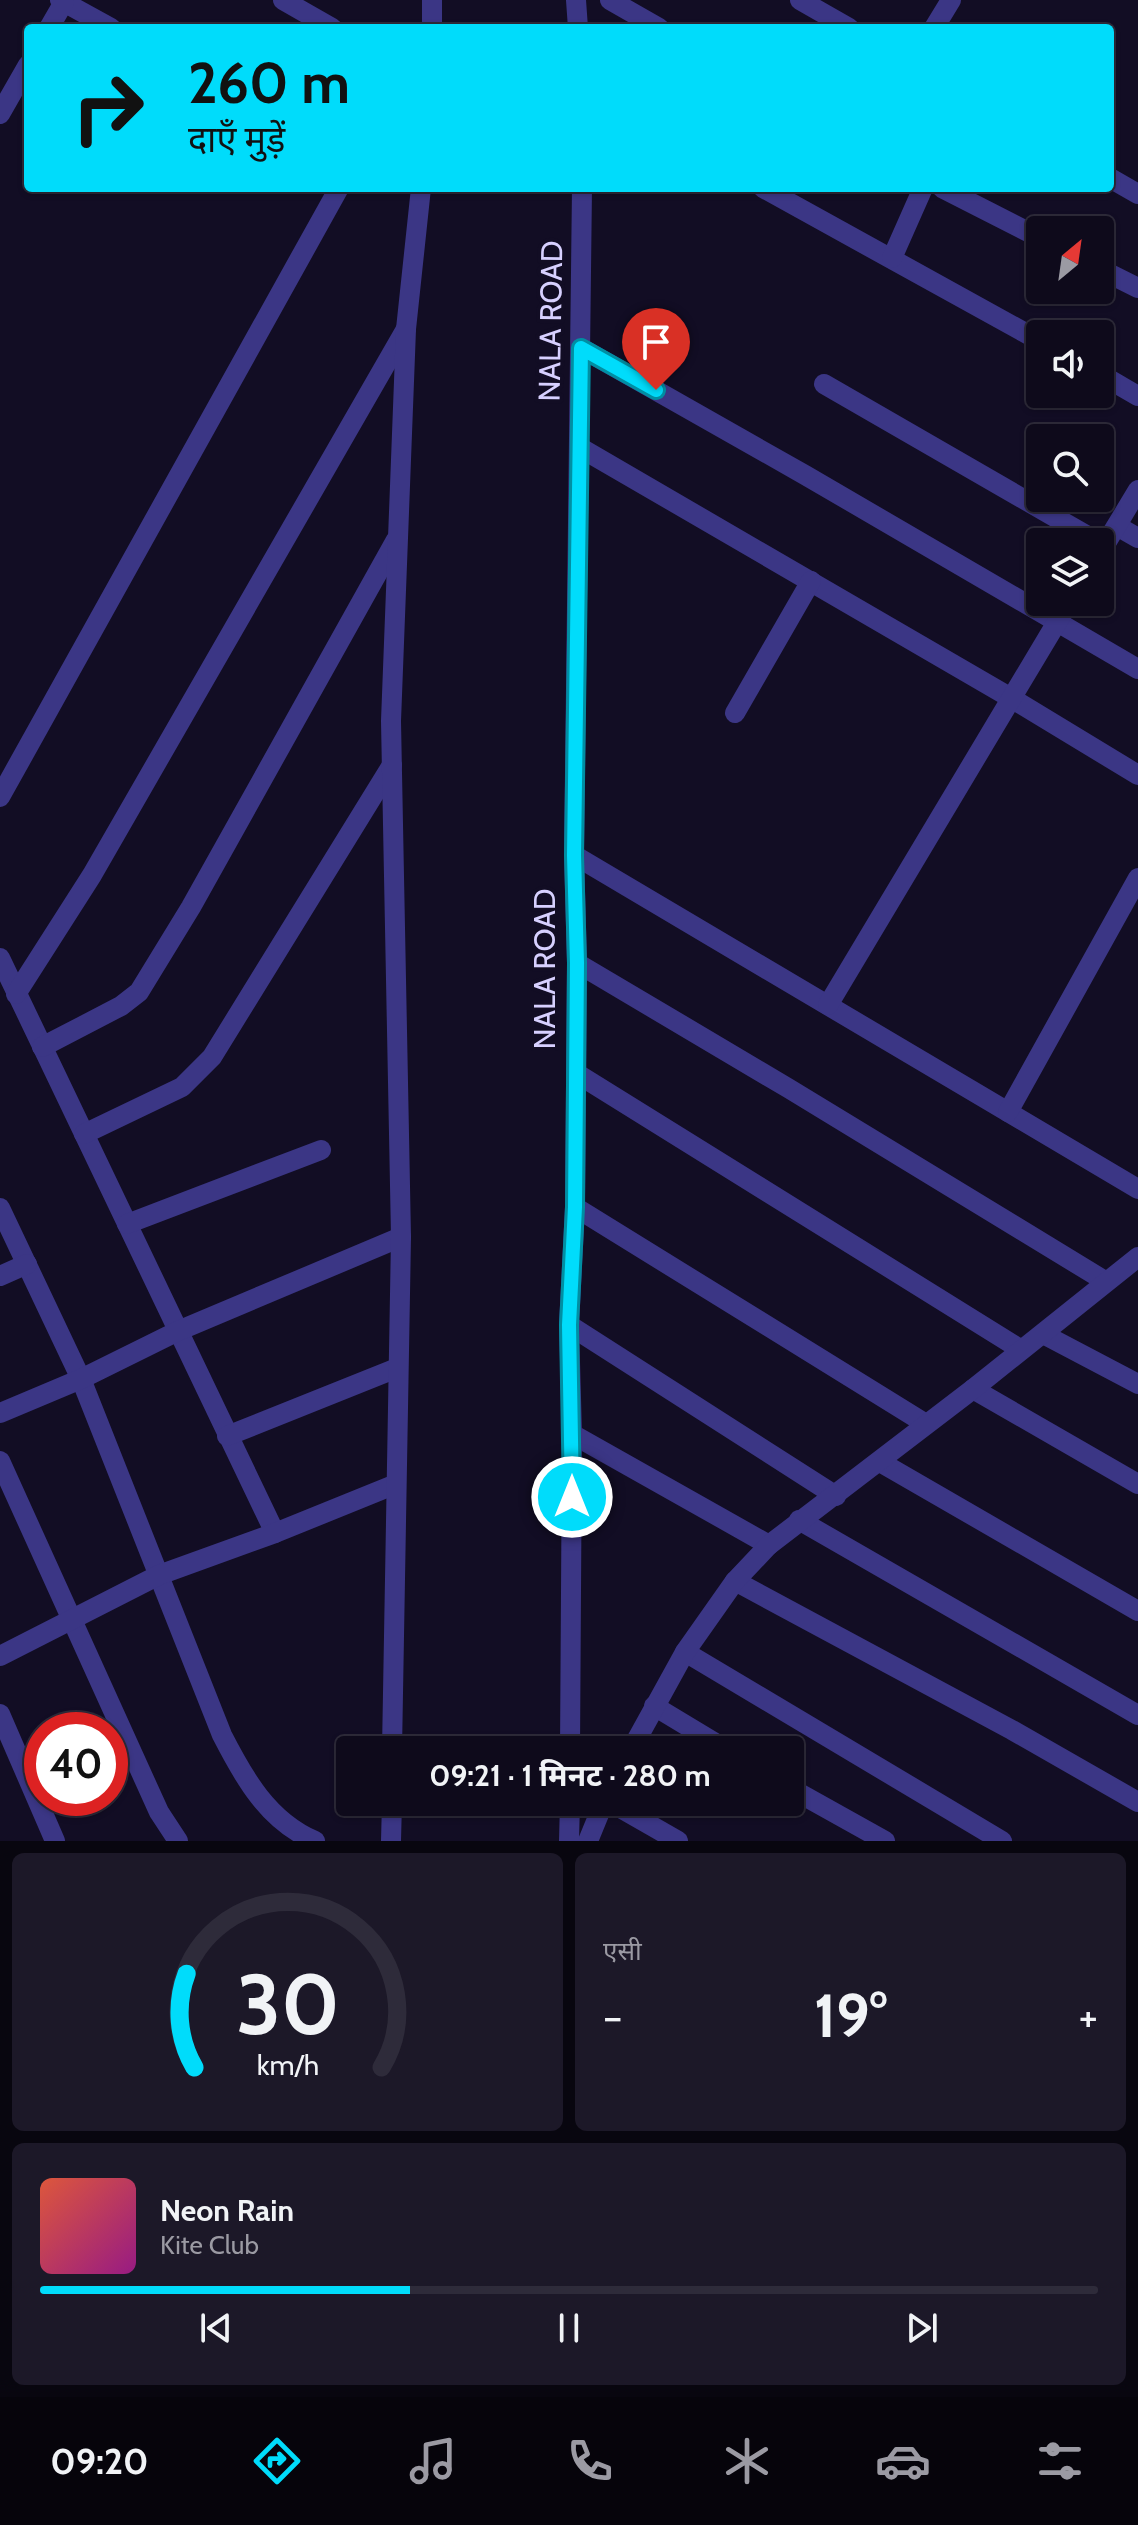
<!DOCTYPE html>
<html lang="hi">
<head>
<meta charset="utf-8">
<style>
	body { margin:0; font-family:Cabin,"Noto Sans Devanagari",sans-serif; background:#1c1828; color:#f1f3f6; height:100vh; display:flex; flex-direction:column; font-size:30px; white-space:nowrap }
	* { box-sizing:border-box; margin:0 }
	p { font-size:26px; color:#9b9aa3 }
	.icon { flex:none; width:44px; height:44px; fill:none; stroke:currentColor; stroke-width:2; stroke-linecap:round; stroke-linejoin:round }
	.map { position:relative; height:1841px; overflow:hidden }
	.details { display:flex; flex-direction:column; gap:12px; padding:12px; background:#08060f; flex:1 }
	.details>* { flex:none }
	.banner { position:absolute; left:24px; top:24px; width:1090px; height:168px; border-radius:8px; box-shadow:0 2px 6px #0004,0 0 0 2px #2e2b3a; background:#00dcfb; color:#111; overflow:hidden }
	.needle { width:52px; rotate:29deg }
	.fabs { position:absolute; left:1026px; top:216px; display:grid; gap:16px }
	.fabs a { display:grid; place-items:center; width:88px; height:88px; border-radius:8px; background:#0e0a1b; box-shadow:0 2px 6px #0004,0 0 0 2px #2e2b3a; font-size:40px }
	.speed { position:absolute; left:24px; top:1712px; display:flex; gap:16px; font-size:40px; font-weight:700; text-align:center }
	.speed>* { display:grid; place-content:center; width:104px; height:104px; border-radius:50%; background:#0e0a1b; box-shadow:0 2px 6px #0004,0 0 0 2px #2e2b3a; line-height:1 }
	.speed .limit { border:12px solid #d22; background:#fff; color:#111 }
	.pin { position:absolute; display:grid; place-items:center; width:68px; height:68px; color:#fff; margin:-82px -34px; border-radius:50% 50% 50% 0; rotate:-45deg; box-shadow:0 0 8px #0007 }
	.pin .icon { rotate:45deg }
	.me { position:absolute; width:88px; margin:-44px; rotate:0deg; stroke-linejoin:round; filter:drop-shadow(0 0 6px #0008) }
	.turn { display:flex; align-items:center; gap:28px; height:168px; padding:0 32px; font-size:36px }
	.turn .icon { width:104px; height:104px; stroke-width:2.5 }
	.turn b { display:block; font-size:56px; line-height:68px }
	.big { font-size:60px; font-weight:700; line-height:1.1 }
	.details .card { flex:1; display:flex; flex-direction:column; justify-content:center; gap:12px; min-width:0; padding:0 28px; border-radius:12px; background:#1c1828 }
	.details .dial { align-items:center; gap:0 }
	.dial svg { height:208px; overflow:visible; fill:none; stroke:#2e2b3a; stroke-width:7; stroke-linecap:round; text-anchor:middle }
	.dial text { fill:#f1f3f6; stroke:none }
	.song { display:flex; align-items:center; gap:24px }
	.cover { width:96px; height:96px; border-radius:12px; background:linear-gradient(135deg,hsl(10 70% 55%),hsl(310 70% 35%)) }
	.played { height:8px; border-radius:4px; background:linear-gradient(90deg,#00dcfb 35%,#2e2b3a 35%) }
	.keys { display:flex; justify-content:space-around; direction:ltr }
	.heat { display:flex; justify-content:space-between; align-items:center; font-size:44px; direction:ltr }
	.details .tiles { flex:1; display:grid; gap:12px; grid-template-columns:1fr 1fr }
	.card:last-child { grid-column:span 2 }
	.trip { position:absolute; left:336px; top:1736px; width:468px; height:80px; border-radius:8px; background:#0e0a1b; box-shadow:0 2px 6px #0004,0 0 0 2px #2e2b3a; font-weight:700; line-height:80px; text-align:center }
	.tab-bar { display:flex; height:128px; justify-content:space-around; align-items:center; background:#06040b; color:#9b9aa3 }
	.tab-bar .icon { width:56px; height:56px }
	.tab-bar .current { color:#00dcfb }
	.tab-bar b { font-size:36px; color:#f1f3f6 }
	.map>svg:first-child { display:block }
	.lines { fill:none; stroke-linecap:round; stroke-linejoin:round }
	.minor { stroke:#3b3685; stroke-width:20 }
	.tertiary { stroke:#3b3685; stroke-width:20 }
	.route-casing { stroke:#008fa3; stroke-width:20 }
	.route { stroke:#00dcfb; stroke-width:14 }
	.labels { text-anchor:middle; stroke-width:8; stroke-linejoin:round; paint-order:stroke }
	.street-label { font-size:30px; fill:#d7d0ff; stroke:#120d24 }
</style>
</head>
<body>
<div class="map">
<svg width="1138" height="1841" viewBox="0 0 1138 1841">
	<rect width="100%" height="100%" fill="#120d24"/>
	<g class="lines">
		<!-- minor -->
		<g class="minor">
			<polyline points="60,0 111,28"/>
			<polyline points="283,0 332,28"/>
			<polyline points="610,0 659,28"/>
			<polyline points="800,0 849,28"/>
			<polyline points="49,28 64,2"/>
			<polyline points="934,28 951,0"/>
			<polyline points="0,114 28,65"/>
			<polyline points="1110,178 1138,194"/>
			<polyline points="763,188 1040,341"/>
			<polyline points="942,188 1040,238"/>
			<polyline points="892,258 923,188"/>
			<polyline points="1100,269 1138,288"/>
			<polyline points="581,348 805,475 1138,669"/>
			<polyline points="1100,374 1138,396"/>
			<polyline points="824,384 1098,542"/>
			<polyline points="579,447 1011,698 1138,775"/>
			<polyline points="1117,526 1138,538"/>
			<polyline points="1100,553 1138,490"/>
			<polyline points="735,713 811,581"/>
			<polyline points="0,797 339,188"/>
			<polyline points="574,855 1138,1189"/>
			<polyline points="0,958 275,1533"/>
			<polyline points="577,963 788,1088 1105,1281"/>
			<polyline points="16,994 92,875 406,329"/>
			<polyline points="828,1005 1069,602"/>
			<polyline points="42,1047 121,1006 139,992 191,907 396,540"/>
			<polyline points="576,1073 1020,1349"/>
			<polyline points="1008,1112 1138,878"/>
			<polyline points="84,1134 182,1087 212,1057 392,765"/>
			<polyline points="575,1207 926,1424"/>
			<path d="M0 1208 81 1379 222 1735C244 1778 268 1821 315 1841"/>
			<polyline points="127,1224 321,1150"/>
			<polyline points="0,1276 27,1264"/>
			<polyline points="569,1325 836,1496"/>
			<polyline points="1043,1334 1138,1384"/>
			<polyline points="973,1389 1138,1484"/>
			<polyline points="0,1413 81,1379 178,1331 401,1237"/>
			<polyline points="572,1434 769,1545"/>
			<polyline points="227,1436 397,1368"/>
			<polyline points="0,1461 159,1812 178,1841"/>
			<polyline points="880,1462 1138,1611"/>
			<polyline points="799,1520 1138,1715"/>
			<polyline points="735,1581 1012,1730 1138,1802"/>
			<polyline points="685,1652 1002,1841"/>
			<polyline points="0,1656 159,1575 275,1533 396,1484"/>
			<polyline points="654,1706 727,1750"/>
			<polyline points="0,1714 55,1841"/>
			<polyline points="631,1750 685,1652 735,1581 769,1545 973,1389 1138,1257"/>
			<polyline points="790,1788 885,1841"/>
			<polyline points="610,1802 678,1841"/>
			<polyline points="588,1841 604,1802"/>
		</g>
		<!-- tertiary -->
		<g class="tertiary">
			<polyline points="432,0 432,28"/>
			<polyline points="576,0 578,28"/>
			<polyline points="392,1750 401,1237 391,721 406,329 421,188"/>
			<polyline points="570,1750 572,1434 569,1325 575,1207 577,963 574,855 582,188"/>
			<polyline points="391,1841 392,1802"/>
			<polyline points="569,1841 570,1802"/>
		</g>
	</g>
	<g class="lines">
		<defs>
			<polyline id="route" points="572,1497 569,1325 575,1207 577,963 574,855 581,348 656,390"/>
		</defs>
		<!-- route casing -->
		<use href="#route" class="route-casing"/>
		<!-- route -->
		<use href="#route" class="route"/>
	</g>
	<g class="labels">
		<!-- street labels -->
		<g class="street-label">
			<text transform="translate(551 321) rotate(-89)" y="10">NALA ROAD</text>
			<text transform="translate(545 969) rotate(-90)" y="10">NALA ROAD</text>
		</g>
	</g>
</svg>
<div class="fabs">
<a><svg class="needle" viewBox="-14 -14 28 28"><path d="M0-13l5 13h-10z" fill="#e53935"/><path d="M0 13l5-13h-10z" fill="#9b9aa3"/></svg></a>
<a><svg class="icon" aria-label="sound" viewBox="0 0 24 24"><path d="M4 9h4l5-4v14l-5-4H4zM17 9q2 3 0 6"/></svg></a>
<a><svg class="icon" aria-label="search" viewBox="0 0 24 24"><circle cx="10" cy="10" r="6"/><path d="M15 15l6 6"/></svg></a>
<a><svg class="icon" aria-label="layers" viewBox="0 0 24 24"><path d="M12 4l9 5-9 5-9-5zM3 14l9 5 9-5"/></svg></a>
</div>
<div class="speed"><div class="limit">40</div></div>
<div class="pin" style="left:656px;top:390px;background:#d93025"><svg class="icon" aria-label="arrive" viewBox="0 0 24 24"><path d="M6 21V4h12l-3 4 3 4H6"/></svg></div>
<svg class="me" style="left:572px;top:1497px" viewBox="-20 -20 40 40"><circle r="17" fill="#00dcfb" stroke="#fff" stroke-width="3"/><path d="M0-11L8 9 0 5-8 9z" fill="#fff"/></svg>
<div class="trip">09:21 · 1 मिनट · 280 m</div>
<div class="banner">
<div class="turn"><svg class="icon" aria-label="right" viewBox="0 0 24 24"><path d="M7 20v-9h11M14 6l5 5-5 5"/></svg><div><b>260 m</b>दाएँ मुड़ें</div></div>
</div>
</div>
<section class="details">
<div class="tiles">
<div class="card dial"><svg viewBox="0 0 100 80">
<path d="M14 69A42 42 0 1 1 86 69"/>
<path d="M14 69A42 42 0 0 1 11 33" stroke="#00dcfb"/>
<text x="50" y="56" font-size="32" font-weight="700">30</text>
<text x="50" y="72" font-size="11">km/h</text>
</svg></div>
<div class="card"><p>एसी</p>
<div class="heat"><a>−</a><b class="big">19°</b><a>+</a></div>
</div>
<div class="card">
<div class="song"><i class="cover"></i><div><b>Neon Rain</b><p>Kite Club</p></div></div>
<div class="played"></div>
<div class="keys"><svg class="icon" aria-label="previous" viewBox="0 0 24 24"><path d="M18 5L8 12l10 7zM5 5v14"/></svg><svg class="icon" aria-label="pause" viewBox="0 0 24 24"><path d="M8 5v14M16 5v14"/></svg><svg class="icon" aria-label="next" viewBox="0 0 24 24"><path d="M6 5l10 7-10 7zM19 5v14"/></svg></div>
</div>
</div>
</section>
<nav class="tab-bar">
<b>09:20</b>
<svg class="icon current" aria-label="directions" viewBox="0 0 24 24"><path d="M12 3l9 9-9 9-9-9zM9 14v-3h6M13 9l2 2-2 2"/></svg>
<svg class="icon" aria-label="music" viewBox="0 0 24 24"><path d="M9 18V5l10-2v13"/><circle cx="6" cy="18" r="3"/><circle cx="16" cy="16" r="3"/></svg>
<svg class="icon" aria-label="phone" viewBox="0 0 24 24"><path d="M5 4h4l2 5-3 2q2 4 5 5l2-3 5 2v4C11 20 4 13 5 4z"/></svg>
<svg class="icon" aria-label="climate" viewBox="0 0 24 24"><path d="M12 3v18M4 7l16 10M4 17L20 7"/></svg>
<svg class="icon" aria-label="car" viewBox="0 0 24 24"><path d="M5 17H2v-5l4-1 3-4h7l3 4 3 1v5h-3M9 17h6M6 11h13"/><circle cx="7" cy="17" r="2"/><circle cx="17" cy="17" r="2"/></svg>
<svg class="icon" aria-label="filters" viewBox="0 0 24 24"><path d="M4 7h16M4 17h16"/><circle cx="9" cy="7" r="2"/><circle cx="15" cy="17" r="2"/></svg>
</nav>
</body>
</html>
